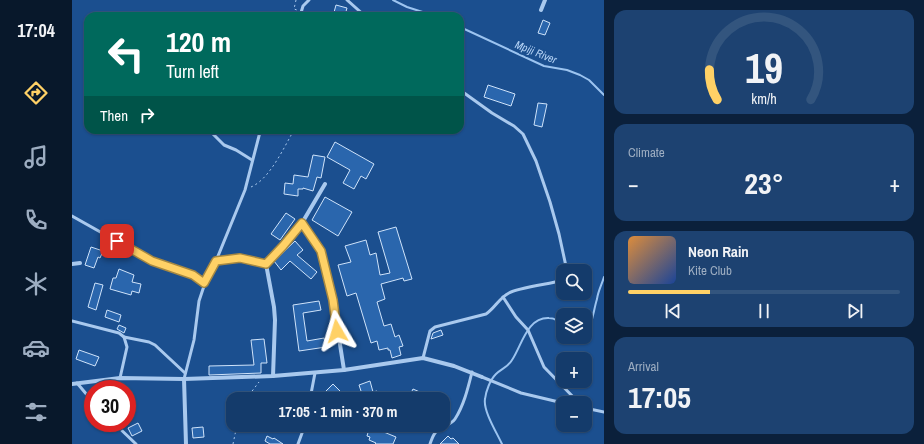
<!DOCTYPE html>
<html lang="en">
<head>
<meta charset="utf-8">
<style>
	body { margin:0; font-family:"Archivo Narrow",sans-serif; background:#1d4271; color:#f1f3f6; height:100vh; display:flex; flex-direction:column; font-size:15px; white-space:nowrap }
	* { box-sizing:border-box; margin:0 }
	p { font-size:13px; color:#9dadc1 }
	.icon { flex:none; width:22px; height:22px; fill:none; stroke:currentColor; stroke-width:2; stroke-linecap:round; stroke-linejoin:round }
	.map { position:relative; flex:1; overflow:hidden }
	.details { display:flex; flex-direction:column; gap:10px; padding:10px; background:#0b203b; width:320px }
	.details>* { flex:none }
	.banner { position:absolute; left:12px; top:12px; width:380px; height:122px; border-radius:12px; box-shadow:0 1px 3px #0004,0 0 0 1px #33557e; background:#00695c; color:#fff; overflow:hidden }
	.buttons { position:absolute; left:484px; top:264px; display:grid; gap:8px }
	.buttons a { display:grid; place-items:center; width:36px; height:36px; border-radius:8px; background:#143b6b; box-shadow:0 1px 3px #0004,0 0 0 1px #33557e; font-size:20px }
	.speed { position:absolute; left:12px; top:380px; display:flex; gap:8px; font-size:20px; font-weight:700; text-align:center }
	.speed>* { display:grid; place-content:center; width:52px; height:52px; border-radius:50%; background:#143b6b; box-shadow:0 1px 3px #0004,0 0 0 1px #33557e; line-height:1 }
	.speed .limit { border:6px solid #d22; background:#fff; color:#111 }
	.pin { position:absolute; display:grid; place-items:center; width:34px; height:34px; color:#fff; margin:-17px; border-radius:8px; box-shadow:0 2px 6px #0006 }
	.me { position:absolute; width:44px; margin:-22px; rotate:353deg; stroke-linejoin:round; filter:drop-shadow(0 0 3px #0008) }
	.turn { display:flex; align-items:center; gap:14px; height:84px; padding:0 16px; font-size:18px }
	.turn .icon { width:52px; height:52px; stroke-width:2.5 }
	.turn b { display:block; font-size:28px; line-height:34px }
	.then { display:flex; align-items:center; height:38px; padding:0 16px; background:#0003; gap:8px; font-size:15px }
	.big { font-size:30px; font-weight:700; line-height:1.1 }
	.details .card { flex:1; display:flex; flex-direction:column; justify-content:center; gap:6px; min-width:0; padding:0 14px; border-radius:12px; background:#1d4271 }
	.details .dial { align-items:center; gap:0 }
	.dial svg { height:104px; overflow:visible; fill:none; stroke:#33557e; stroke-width:7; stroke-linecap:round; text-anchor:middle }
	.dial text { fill:#f1f3f6; stroke:none }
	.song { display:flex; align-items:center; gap:12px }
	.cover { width:48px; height:48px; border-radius:6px; background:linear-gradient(135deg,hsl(30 70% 55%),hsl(220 70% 35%)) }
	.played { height:4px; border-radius:2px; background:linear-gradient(90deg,#ffd166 30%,#33557e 30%) }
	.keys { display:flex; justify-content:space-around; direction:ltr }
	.heat { display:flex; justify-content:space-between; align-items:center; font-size:22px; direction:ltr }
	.trip { position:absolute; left:154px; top:392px; width:224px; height:40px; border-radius:12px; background:#143b6b; box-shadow:0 1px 3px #0004,0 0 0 1px #33557e; font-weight:700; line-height:40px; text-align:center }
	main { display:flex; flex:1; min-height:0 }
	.tabs { display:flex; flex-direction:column; width:72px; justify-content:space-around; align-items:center; background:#08182b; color:#9dadc1 }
	.tabs .icon { width:28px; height:28px }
	.tabs .current { color:#ffd166 }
	.tabs b { font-size:18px; color:#f1f3f6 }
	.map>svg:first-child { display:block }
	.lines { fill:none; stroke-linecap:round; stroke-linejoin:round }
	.stream { stroke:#9cc4f0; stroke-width:2 }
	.building { fill:#2a66ad; stroke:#cfe3fa }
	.path { stroke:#a9c9ee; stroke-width:1; stroke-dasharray:2 3; stroke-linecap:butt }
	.lane { stroke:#a9c9ee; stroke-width:3 }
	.street { stroke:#a9c9ee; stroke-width:4 }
	.route-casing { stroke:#a68842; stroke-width:10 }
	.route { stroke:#ffd166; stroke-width:7 }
	.labels { text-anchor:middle; stroke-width:4; stroke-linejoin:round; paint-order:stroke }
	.water-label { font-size:11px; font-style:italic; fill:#b5d3f5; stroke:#1b4f8f }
</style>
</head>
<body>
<main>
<nav class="tabs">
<b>17:04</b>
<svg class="icon current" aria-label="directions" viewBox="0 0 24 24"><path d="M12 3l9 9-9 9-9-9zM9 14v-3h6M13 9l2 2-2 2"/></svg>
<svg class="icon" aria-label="music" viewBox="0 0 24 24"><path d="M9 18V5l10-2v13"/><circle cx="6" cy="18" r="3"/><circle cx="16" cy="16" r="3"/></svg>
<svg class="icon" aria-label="phone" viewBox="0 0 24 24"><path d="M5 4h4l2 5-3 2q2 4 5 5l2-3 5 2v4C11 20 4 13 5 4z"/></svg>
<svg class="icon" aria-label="climate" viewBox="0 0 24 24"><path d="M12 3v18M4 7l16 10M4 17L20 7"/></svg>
<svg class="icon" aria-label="car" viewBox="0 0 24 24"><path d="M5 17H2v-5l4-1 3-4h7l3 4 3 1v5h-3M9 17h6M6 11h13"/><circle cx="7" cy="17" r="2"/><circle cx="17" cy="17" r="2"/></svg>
<svg class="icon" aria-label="filters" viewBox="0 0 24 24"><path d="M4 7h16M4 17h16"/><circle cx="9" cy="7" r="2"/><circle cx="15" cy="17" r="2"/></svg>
</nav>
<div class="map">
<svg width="532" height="444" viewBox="0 0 532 444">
	<rect width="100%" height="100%" fill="#1b4f8f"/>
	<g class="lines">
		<!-- stream -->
		<g class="stream">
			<polyline points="321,0 335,7 363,16"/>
			<polyline points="388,27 472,66 495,70 508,75 517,80 532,95"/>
			<path d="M513 335C521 324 521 312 525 299 526 291 530 284 532 277"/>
			<polyline points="497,337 502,342 509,341 512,337"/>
			<path d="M430 444C425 433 411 411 413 399 414 391 418 380 424 374 429 369 436 367 440 360 450 345 455 317 477 318 484 318 488 322 491 328"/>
		</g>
	</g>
	<!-- building -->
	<g class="building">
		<polygon points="264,5 275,8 273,15 261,16"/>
		<polygon points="471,20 478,23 473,35 466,33"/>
		<polygon points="416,85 443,94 439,106 412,97"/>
		<polygon points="466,103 475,104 470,127 462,125"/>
		<polygon points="263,142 302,164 294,179 289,176 282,189 271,183 278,170 255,157"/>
		<polygon points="241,155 253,157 249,178 245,177 241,191 231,188 231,189 226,189 226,196 212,194 213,183 221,184 222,175 236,177"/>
		<polygon points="253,197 280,212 266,236 240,220"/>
		<polygon points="214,213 223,219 208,240 199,234"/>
		<polygon points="324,227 340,279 332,281 331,278 309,284 313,299 305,302 312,326 319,324 323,337 327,335 331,346 327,347 329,355 320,358 318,350 316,350 316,348 307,350 305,341 299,343 284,293 275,296 266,265 279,262 273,246 294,240 298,255 304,253 308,275 318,273 306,232"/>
		<polygon points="223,241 231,250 225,255 245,272 239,279 218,261 209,270 202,261"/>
		<polygon points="19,247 31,251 28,258 26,257 22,268 13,265"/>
		<polygon points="47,269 62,275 60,282 69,284 67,293 60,291 59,295 38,289 41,278 44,278"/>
		<polygon points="23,283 31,285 24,310 16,307"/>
		<polygon points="247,301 249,310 231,313 235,341 252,338 254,347 227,351 221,305"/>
		<polygon points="35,310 49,315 47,322 33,317"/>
		<polygon points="47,325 54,328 52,333 45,329"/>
		<polygon points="369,330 371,335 359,339 361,333"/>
		<polygon points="192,339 195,363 189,363 189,373 137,375 137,366 182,365 179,340"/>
		<polygon points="7,350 27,357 23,366 4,359"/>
		<polygon points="298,381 301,392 305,391 308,399 290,399 289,395 290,394 287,385"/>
		<polygon points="261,384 276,399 265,399 261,395 257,399 246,399"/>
		<polygon points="341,389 350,393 347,399 333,399 336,392 339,393"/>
		<polygon points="66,423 70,431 60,436 56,428"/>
		<polygon points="131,427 132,437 121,438 120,428"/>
		<polygon points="302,428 324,437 321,444 303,444 304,443 297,440 298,437 295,436 297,429 301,430"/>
		<polygon points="195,436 201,439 202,438 211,444 198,444 193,441"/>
		<polygon points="376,436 379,439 381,438 387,444 368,444"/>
	</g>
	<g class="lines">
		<!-- path -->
		<g class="path">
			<polyline points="224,0 222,9 225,10"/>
			<path d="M179 187C198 179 212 147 222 130"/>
			<polyline points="174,399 187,382"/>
			<polyline points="161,444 165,425"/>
		</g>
		<!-- lane -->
		<g class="lane">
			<polyline points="275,0 293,16"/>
			<polyline points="228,16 231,6 237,0"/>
			<polyline points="388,90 420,113 442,126 451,134 464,161 478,202 487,234 495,271"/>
			<polyline points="13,106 13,101 16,95"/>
			<polyline points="137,130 152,145 164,150 180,160"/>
			<polyline points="0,216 80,261 121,275 133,283"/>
			<polyline points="431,297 444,317 456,330 472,367 507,403"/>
			<polyline points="0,321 47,333 52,337 55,347 48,378"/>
			<polyline points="52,337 77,342 83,345 113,373"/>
			<path d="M351 358 358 331 363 327 414 314C423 308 427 298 437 293 445 288 476 284 488 281L491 279"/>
			<polyline points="410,377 449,393 491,403"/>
			<polyline points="112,379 122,340 127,301 133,283 144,261 173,190 188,132 186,130"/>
			<polyline points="5,383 21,402"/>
			<polyline points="238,399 243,373"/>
			<polyline points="513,408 532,412"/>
			<polyline points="42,423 64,444"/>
			<polyline points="226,444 233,425"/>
			<path d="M358 444C360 439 361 434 365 431 371 426 379 425 383 419 392 405 396 388 400 372"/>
		</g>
		<!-- street -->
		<g class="street">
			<polyline points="469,10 473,0"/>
			<polyline points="230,223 249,251 261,300 272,370"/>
			<polyline points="144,261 168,258 194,264 211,246 230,223 253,184"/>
			<polyline points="0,264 8,263"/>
			<polyline points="194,264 202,307 203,320 201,376"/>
			<polyline points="112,379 114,444"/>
			<polyline points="0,384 48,378 112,379 201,376 272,370 351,358 382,366 410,377"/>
		</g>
	</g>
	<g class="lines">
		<defs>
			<polyline id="route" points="45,241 80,261 121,275 132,283 144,261 168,258 194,264 211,246 230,223 249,251 261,300 265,331"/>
		</defs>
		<!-- route casing -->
		<use href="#route" class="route-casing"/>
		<!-- route -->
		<use href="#route" class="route"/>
	</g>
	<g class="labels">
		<!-- water labels -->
		<g class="water-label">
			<text transform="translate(464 52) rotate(22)" y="4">Mpiji River</text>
		</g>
	</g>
</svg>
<div class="buttons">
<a><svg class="icon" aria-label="search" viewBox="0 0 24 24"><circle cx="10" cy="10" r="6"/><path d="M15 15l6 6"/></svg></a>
<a><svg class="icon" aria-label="layers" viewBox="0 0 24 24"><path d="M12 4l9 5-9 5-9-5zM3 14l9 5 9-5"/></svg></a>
<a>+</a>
<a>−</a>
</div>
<div class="speed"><div class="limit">30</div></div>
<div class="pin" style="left:45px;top:241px;background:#d93025"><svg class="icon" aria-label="arrive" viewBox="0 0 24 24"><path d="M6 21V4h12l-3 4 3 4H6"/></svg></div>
<svg class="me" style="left:265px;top:331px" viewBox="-20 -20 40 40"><path d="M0-17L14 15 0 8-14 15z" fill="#ffd166" stroke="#fff" stroke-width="4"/></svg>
<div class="trip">17:05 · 1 min · 370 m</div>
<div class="banner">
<div class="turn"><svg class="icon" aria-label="left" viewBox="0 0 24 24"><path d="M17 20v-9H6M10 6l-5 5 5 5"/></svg><div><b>120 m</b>Turn left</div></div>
<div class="then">Then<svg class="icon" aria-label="right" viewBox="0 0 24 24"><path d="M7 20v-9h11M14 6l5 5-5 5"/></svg></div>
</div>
</div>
<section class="details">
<div class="card dial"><svg viewBox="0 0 100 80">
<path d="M14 69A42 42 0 1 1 86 69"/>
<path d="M14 69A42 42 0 0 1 8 46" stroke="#ffd166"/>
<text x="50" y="56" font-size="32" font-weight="700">19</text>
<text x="50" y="72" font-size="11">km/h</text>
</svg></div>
<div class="card"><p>Climate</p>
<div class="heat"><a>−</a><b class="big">23°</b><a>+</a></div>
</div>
<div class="card">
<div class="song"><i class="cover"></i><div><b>Neon Rain</b><p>Kite Club</p></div></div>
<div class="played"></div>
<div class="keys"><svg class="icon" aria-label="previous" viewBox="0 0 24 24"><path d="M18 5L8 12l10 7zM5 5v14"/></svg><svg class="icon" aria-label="pause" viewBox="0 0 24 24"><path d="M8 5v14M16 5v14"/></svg><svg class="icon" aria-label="next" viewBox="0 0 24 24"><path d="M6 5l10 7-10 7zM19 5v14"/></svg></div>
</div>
<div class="card"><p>Arrival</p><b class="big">17:05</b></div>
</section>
</main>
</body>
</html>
